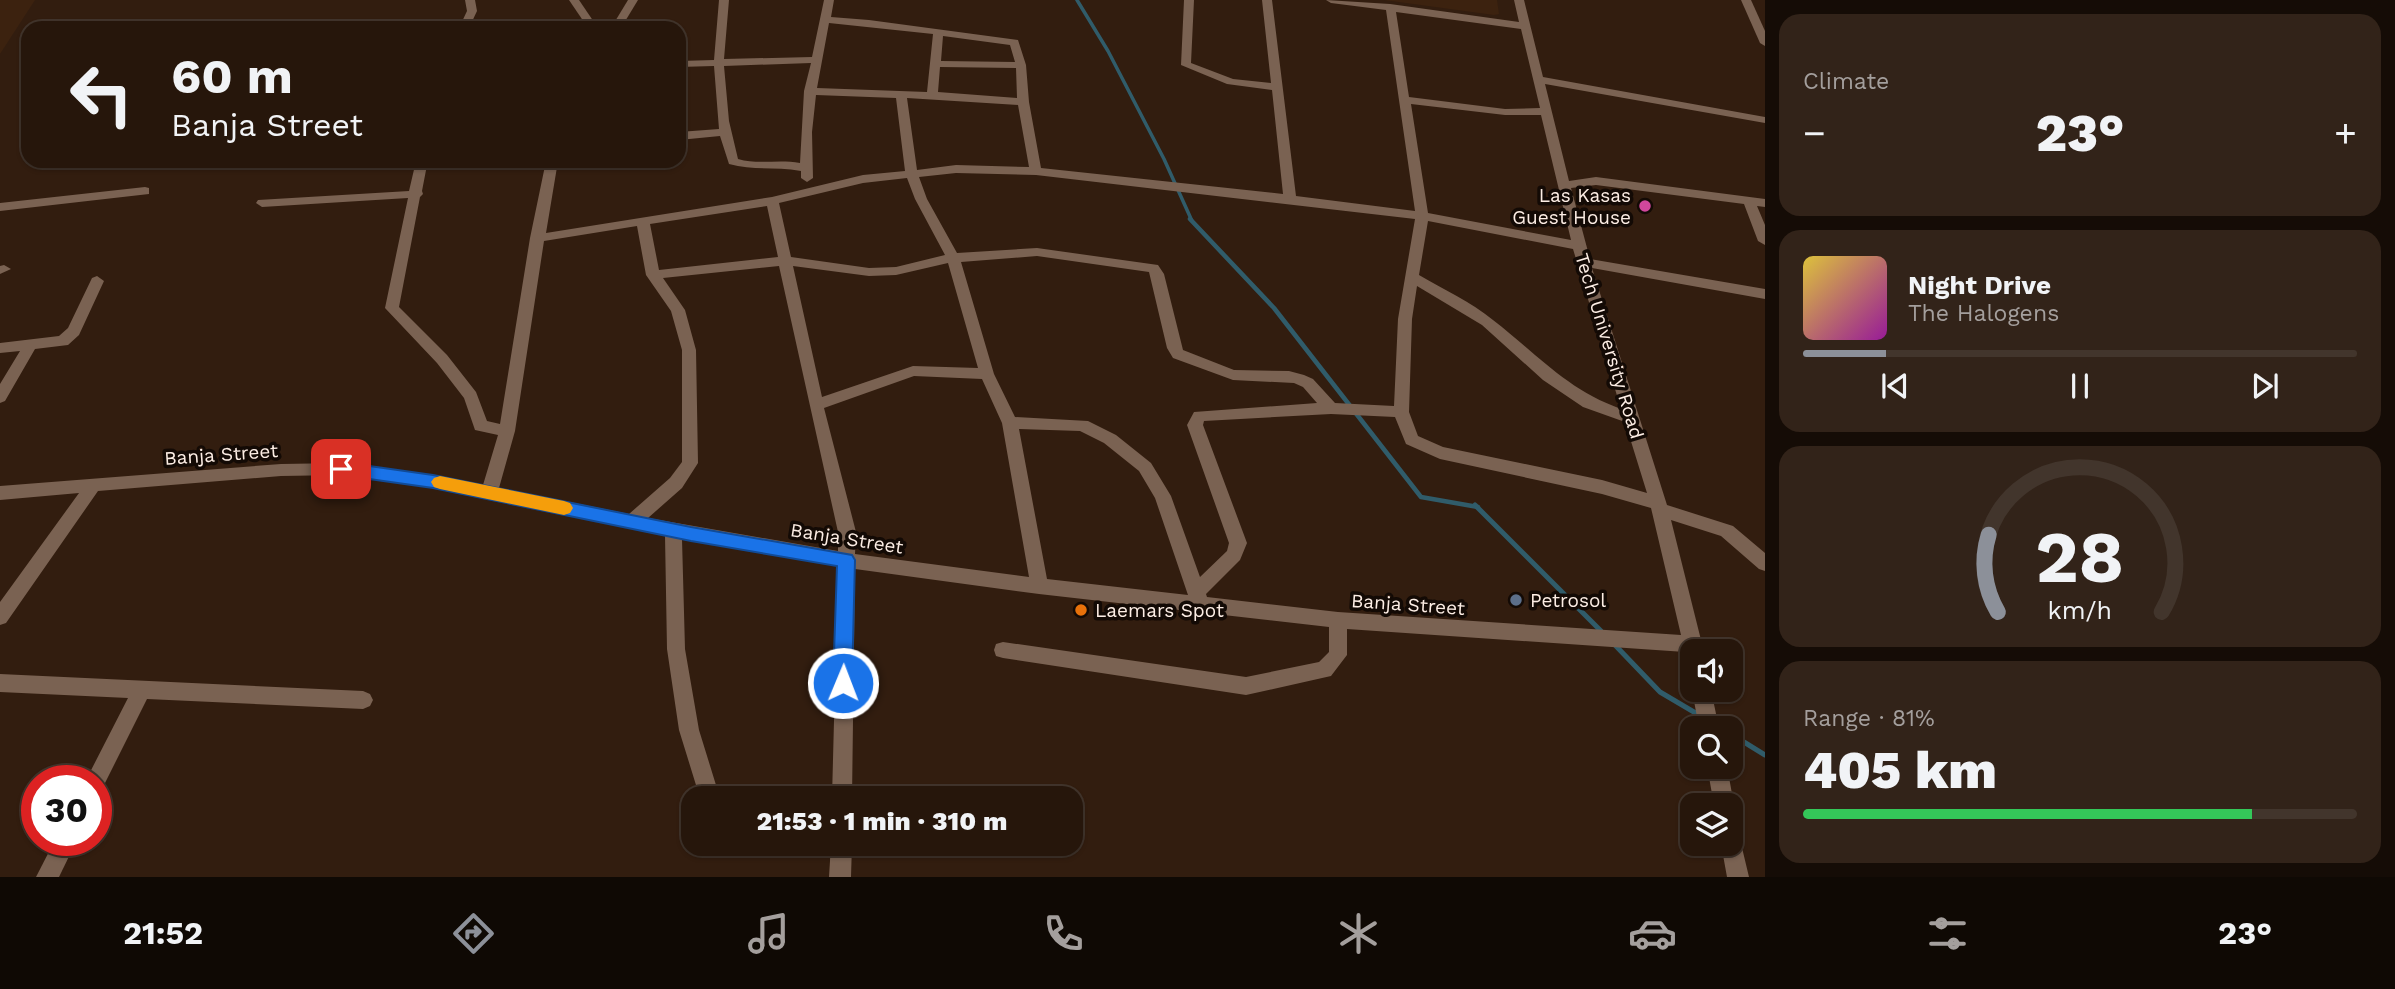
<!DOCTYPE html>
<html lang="en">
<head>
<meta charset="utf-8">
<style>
	body { margin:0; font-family:"Work Sans",sans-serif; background:#322319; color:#f1f3f6; height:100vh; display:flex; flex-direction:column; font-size:26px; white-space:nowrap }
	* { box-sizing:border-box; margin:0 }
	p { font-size:23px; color:#a49f9d }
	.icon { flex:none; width:38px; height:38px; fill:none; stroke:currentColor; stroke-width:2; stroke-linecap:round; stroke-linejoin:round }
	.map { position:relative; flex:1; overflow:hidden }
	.drawer { display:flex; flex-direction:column; gap:14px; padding:14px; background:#150c06; width:630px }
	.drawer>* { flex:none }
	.banner { position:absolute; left:21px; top:21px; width:665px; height:147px; border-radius:21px; box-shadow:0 2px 5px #0004,0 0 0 2px #42352c; background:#26160b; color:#f1f3f6; overflow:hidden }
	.controls { position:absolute; left:1680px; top:639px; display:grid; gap:14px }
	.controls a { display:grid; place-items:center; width:63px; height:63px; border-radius:14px; background:#26160b; box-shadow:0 2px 5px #0004,0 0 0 2px #42352c; font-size:35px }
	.speed { position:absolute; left:21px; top:765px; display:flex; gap:14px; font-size:35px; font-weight:700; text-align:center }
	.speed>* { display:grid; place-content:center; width:91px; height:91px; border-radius:50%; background:#26160b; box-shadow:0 2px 5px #0004,0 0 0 2px #42352c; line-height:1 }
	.speed .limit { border:10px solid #d22; background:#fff; color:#111 }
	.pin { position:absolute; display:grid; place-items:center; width:60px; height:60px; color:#fff; margin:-30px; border-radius:14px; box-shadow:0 4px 10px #0006 }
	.me { position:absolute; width:77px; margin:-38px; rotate:1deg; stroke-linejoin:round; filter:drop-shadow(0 0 5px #0008) }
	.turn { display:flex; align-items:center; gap:24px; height:147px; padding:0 35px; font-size:32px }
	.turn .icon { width:91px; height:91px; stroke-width:2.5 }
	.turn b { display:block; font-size:49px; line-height:60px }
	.big { font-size:52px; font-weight:800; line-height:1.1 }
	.drawer .card { flex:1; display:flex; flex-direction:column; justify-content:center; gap:10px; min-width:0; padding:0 24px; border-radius:21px; background:#322319 }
	.drawer .dial { align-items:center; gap:0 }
	.dial svg { height:182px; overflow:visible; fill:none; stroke:#42352c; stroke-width:7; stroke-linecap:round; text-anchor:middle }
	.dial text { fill:#f1f3f6; stroke:none }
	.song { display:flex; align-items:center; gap:21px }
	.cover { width:84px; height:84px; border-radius:10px; background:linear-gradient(135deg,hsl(50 70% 55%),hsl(300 70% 35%)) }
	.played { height:7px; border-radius:4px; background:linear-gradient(90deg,#8c9099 15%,#42352c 15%) }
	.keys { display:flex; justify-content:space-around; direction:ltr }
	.heat { display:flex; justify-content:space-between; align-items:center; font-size:38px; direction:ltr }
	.charge { height:10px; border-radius:5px; background:linear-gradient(90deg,#34c759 81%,#42352c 0) }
	.trip { position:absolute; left:681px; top:786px; width:402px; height:70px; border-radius:21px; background:#26160b; box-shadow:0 2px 5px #0004,0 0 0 2px #42352c; font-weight:800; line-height:70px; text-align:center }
	.dock { display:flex; height:112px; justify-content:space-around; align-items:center; background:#0f0904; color:#a49f9d }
	.dock .icon { width:49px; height:49px }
	.dock .current { color:#8c9099 }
	.dock b { font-size:32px; color:#f1f3f6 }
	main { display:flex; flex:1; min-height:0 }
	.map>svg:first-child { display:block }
	.built { fill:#3c220f }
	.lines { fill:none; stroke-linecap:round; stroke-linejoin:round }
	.stream-far2 { stroke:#305c6a; stroke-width:3.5 }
	.stream-far1 { stroke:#305c6a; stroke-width:4.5 }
	.stream { stroke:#305c6a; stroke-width:5 }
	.minor { fill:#7a6252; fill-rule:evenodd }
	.route { fill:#1a73e8; stroke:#114b97; stroke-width:2 }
	.slow { fill:#f59e0b }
	.hotel-dot { fill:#d1479c; stroke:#130a05; stroke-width:2.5 }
	.service-dot { fill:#5c6f8a; stroke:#130a05; stroke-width:2.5 }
	.food-dot { fill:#e8710a; stroke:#130a05; stroke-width:2.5 }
	.labels { text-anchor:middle; stroke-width:7; stroke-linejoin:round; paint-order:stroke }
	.poi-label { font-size:19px; fill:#fdeee5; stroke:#130a05; text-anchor:start }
	.street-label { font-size:19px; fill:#fdeee5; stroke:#130a05 }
</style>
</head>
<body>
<main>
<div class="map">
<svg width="1765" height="877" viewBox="0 0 1765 877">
	<rect width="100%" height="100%" fill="#321d0f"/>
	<!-- built -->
	<g class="built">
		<polygon points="0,0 35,0 0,54"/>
		<polygon points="1384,0 1497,0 1499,14 1494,15"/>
	</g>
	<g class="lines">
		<!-- stream-far2 -->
		<polyline class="stream-far2" points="1077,0 1108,51 1164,159 1192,221"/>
		<!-- stream-far1 -->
		<polyline class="stream-far1" points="1190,219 1274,308 1421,497 1478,507"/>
		<!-- stream -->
		<g class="stream">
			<polyline points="1475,505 1601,631"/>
			<polyline points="1615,645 1660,692 1699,715"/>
			<polyline points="1731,734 1765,755"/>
		</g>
		<!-- minor -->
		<g class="minor">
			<polygon points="465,0 475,0 477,11 469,28 459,28 467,11"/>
			<polygon points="569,0 579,0 598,28 588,28"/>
			<polygon points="628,0 638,0 621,28 611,28"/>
			<path d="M719 0H729L724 59 812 57 824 0H834L831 17 869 20 1018 40 1026 65 1029 102 1041 168 1283 194 1272 90 1227 84 1181 65 1184 0H1194L1191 63 1233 79 1271 83 1262 0H1272L1296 196 1415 211 1386 10 1331 3 1326 0 1390 4 1519 22 1514 0H1524L1543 77 1765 117V123L1545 84 1569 181 1596 177 1765 199V207L1757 206 1765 225V245L1758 241 1744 204 1596 185 1571 188 1590 259 1765 289V299L1592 268 1667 505 1733 526 1765 553V571L1759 569 1721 536 1671 520 1702 644 1703 651H1692V659L1687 657 1685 652 1347 629V655L1331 676 1246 695 1003 658 996 656 994 650 996 644 1003 642 1246 677 1319 662 1329 652V627L1039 594 855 569 852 798H832L838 566 682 539 685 649 699 730 720 798H700L679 730 667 649 665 536 433 487 341 475 281 476 98 491 6 623 0 625V602L79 493 0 500V486L281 464 341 463 433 475 483 485 498 435 475 430 464 398 437 363 385 308 408 198 262 207 256 203 258 200 409 191 416 161H432L427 165 422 191 423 194 420 197 399 307 447 355 476 392 487 421 500 424 530 238 546 161H558L546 233 772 197 863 175 905 171 896 98 816 95 812 132 813 178 807 182 801 178V171C776 166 753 171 729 164L720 136 679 140V132L719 129 714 66 679 67V61L714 60ZM1396 12 1521 29 1540 108 1505 109 1409 97ZM829 23 933 34 927 92 817 88ZM943 36 1010 45 1015 62 941 61ZM811 63 804 91 800 163C778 159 758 165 738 159L729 121 724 66ZM940 67 1016 68 1017 98 938 92ZM907 98 1018 105 1029 167 956 165 917 170ZM1411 104 1505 115H1541L1571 240 1428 213ZM956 173 1036 175 1415 219 1398 319 1394 406 1335 403 1313 379 1304 375 1289 371 1234 370 1183 350 1164 274 1158 265 1037 248 957 253 927 199 919 177ZM907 178 915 199 945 255 896 267 869 268 791 257 779 203 863 183ZM767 206 778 257 659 270 650 224ZM1428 221 1573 249 1621 409C1567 390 1537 354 1493 320 1471 302 1443 289 1419 275ZM637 226 646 275 671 311 682 350V462L670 478 629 514 499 488 515 431 544 241ZM1037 256 1149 272 1167 348 1173 358 1233 380 1294 383 1303 387 1317 403 1194 412 1187 425 1229 543 1227 551 1200 577 1171 496 1151 463 1116 435 1088 421 1015 417 994 374 961 262ZM948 263 978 368 913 366 822 397 793 266 869 276 896 275ZM779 266 838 532V551L648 518 682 488 698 463 696 350 685 310 663 278ZM1417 286 1482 325 1543 380 1583 407 1625 422 1647 493 1602 480 1443 447 1418 436 1409 412 1412 319ZM914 376 982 379 1002 423 1029 577 855 554 856 532 824 408ZM1331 414 1395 417 1406 444 1440 459 1602 494 1651 508 1681 635 1338 612 1207 597 1206 594 1240 560 1247 543 1203 425 1204 421ZM1019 429 1080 431 1104 443 1139 471 1155 498 1188 595 1047 579Z"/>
			<polygon points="1741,0 1751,0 1765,31 1765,46 1760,43"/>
			<polygon points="145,187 149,188 149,194 0,211 0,203"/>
			<polygon points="4,265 11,269 0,274 0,266"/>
			<polygon points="97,276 104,281 79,335 68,345 35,349 5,401 0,403 0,384 20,351 0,353 0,343 59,336 68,328 92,278"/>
			<polygon points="0,674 363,691 370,694 373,700 370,706 363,709 147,699 103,787 96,790 96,780 86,780 128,698 0,692"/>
			<polygon points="1692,690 1711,690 1719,728 1699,728"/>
			<polygon points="1707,766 1727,766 1734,805 1731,812 1731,805 1714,805"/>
			<polygon points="1731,827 1738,831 1749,877 1727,877 1721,844 1731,844"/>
			<polygon points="55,840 77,840 59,877 36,877"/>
			<polygon points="831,844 852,844 851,877 829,877"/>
		</g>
	</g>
	<!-- route -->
	<polygon class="route" points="341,462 433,475 691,527 852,555 855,560 852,683 850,689 843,692 836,689 833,683 837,566 691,541 433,488 341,475 333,469"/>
	<!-- slow -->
	<polygon class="slow" points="440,476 564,501 570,503 573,508 570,513 564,515 440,489 434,487 431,482 434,478"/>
	<!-- markers -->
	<circle class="hotel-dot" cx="1645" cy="206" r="7"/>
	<circle class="service-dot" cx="1516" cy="600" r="7"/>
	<circle class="food-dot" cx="1081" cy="610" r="7"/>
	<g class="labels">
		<!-- poi labels -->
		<g class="poi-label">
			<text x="1631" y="202" text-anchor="end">Las Kasas<tspan x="1631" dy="22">Guest House</tspan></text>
			<text x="1530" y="607">Petrosol</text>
			<text x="1095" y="617">Laemars Spot</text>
		</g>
		<!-- street labels -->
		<g class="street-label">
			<text transform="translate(1610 346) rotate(73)" y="7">Tech University Road</text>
			<text transform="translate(221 454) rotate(-4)" y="7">Banja Street</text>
			<text transform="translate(847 538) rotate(9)" y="7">Banja Street</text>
			<text transform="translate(1408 604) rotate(4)" y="7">Banja Street</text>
		</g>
	</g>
</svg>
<div class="controls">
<a><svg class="icon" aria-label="sound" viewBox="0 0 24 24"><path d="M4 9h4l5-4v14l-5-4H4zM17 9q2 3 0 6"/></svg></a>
<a><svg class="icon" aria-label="search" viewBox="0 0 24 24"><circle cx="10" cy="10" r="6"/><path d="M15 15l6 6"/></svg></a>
<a><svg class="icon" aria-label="layers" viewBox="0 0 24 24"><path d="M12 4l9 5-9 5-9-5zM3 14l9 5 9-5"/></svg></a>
</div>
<div class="speed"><div class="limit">30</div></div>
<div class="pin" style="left:341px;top:469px;background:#d93025"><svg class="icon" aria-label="arrive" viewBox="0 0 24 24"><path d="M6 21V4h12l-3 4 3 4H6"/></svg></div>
<svg class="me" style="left:843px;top:683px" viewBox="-20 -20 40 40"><circle r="17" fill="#1a73e8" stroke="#fff" stroke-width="3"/><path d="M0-11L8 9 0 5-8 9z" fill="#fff"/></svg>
<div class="trip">21:53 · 1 min · 310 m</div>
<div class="banner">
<div class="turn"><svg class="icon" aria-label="left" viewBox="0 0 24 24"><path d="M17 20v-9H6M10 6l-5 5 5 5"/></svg><div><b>60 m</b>Banja Street</div></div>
</div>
</div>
<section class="drawer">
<div class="card"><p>Climate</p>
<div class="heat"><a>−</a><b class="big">23°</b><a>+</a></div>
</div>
<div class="card">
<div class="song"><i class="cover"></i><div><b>Night Drive</b><p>The Halogens</p></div></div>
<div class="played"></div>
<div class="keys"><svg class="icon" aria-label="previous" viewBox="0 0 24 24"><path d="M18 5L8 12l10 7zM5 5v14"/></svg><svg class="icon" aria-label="pause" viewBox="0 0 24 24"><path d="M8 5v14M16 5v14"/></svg><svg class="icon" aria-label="next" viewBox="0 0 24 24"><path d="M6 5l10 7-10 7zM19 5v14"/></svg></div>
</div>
<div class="card dial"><svg viewBox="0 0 100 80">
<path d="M14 69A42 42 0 1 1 86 69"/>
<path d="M14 69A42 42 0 0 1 10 35" stroke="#8c9099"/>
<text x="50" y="56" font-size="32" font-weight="700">28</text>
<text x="50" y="72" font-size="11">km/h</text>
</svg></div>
<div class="card"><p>Range · 81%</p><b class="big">405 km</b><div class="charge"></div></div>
</section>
</main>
<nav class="dock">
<b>21:52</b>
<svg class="icon current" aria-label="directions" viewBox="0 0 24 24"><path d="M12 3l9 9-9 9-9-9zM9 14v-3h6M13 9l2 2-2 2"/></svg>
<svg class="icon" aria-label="music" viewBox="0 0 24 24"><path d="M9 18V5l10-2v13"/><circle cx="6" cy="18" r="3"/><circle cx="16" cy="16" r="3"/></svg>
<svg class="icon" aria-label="phone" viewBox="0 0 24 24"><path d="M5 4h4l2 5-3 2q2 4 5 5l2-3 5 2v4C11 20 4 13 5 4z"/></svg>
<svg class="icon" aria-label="climate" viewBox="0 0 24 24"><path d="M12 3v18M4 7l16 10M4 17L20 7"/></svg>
<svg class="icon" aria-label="car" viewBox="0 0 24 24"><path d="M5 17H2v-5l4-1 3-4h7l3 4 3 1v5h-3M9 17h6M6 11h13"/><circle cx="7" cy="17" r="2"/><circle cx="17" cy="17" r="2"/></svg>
<svg class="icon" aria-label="filters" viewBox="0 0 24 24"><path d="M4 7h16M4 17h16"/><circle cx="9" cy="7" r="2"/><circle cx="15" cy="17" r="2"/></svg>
<b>23°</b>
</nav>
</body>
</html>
